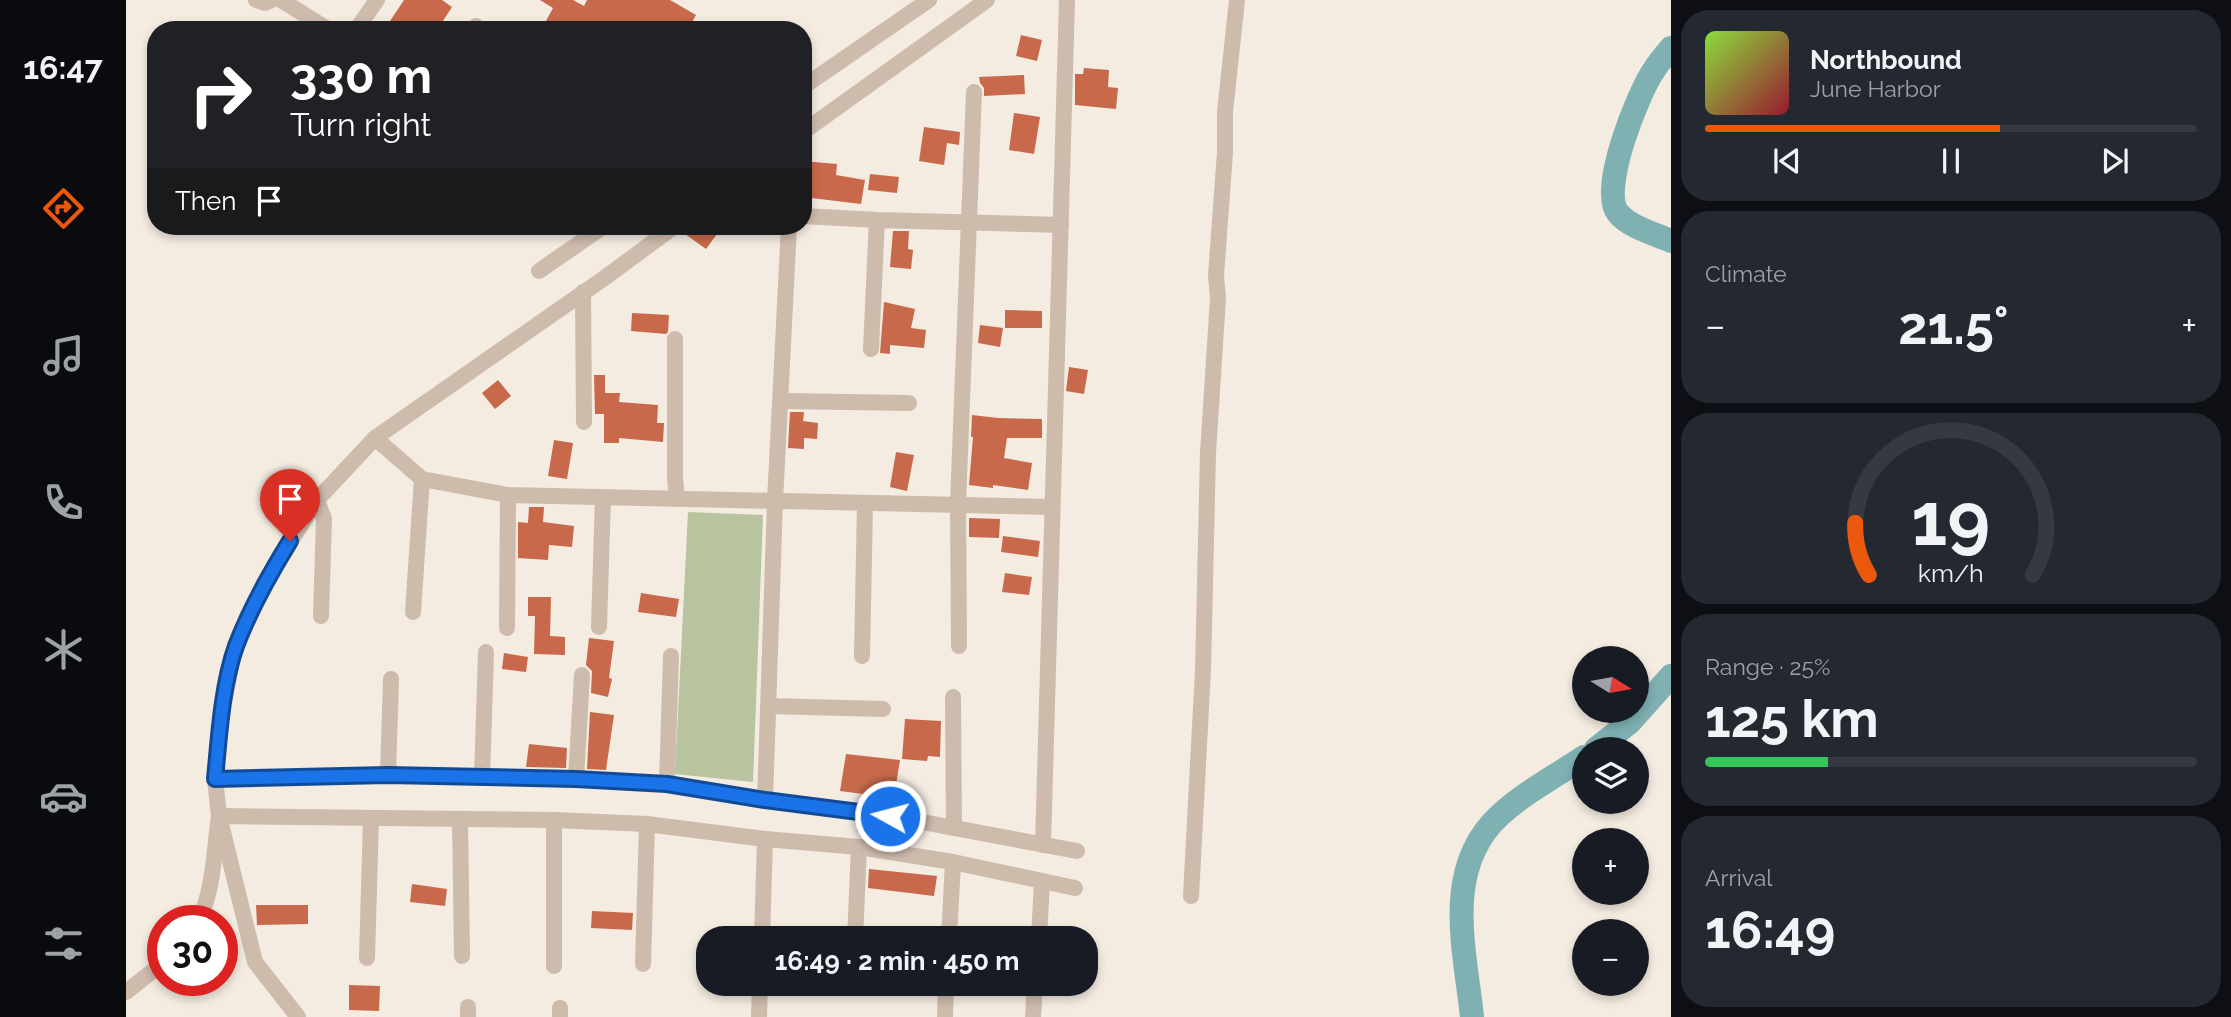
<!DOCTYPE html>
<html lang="en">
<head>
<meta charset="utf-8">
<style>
	body { margin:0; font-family:Raleway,sans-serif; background:#242831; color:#f1f3f6; height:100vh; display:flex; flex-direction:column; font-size:26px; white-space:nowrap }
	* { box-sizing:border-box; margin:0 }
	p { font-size:23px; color:#9ea1a6 }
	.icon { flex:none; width:38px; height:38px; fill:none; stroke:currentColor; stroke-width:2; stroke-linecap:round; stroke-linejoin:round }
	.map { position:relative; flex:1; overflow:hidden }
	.panel { display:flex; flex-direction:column; gap:10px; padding:10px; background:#0d0f14; width:560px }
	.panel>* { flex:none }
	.top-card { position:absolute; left:21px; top:21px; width:665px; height:214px; border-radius:28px; box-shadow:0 4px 10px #0003; background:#202124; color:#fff; overflow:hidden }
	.needle { width:46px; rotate:101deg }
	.tools { position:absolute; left:1446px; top:646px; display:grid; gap:14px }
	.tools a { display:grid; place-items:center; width:77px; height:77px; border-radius:50%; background:#171b24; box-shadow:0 4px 10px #0003; font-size:35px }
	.speed { position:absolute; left:21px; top:905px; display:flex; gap:14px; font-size:35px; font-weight:700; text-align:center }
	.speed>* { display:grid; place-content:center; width:91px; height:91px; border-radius:50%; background:#171b24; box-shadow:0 4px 10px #0003; line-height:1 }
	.speed .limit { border:10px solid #d22; background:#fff; color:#111 }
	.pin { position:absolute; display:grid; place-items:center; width:60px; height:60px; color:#fff; margin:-72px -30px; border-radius:50% 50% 50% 0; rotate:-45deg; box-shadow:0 0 7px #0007 }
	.pin .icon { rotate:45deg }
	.me { position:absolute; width:77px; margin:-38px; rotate:277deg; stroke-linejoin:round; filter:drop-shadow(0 0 5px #0008) }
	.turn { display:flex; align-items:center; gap:24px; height:147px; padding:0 28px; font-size:32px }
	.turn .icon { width:91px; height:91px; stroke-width:2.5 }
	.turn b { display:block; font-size:49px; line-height:60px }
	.then { display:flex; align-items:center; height:66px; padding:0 28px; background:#0003; gap:14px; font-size:26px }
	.big { font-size:52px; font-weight:700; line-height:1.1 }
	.panel .widget { flex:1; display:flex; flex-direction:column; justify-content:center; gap:10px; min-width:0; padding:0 24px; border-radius:28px; background:#242831 }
	.panel .dial { align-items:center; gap:0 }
	.dial svg { height:182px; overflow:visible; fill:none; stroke:#363941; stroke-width:7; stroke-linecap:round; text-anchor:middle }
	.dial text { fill:#f1f3f6; stroke:none }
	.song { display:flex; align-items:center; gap:21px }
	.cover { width:84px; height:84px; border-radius:10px; background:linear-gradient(135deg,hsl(90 70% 55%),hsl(350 70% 35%)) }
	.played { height:7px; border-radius:4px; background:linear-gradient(90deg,#ea580c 60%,#363941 60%) }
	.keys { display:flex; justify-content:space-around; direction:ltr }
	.heat { display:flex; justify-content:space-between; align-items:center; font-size:38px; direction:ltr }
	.charge { height:10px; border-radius:5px; background:linear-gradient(90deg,#34c759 25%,#363941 0) }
	.trip { position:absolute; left:570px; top:926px; width:402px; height:70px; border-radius:28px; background:#171b24; box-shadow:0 4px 10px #0003; font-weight:700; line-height:70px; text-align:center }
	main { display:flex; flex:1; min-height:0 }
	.menu { display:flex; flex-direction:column; width:126px; justify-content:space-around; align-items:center; background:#090b0e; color:#9ea1a6 }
	.menu .icon { width:49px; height:49px }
	.menu .active { color:#ea580c }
	.menu b { font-size:32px; color:#f1f3f6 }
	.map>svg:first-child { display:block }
	.green { fill:#b8c4a0 }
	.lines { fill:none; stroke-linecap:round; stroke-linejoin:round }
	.river { stroke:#7fb0b2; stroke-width:24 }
	.building { fill:#c8694b }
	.street { stroke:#cdbbac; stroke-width:16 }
	.route-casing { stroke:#114b97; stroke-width:18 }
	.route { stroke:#1a73e8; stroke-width:12 }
</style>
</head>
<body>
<main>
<nav class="menu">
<b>16:47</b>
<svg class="icon active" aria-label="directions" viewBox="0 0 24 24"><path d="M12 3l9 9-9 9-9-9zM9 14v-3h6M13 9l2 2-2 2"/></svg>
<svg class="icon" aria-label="music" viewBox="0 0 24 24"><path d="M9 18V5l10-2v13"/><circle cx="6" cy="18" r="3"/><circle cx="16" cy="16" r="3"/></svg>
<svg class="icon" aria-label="phone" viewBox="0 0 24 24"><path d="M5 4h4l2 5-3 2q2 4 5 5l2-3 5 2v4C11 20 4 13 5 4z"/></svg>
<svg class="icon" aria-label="climate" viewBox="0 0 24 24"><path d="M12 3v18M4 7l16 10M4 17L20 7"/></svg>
<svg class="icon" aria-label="car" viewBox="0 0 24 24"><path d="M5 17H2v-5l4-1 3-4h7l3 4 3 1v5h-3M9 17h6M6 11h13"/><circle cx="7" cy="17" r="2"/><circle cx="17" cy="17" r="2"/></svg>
<svg class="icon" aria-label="filters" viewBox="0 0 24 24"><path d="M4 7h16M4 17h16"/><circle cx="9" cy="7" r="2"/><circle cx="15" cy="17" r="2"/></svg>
</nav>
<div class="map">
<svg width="1545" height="1017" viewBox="0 0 1545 1017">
	<rect width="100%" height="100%" fill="#f4ebe1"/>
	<!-- green -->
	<polygon class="green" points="562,512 637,515 627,782 549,774"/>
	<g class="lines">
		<!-- river -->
		<g class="river">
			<path d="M1545 48C1539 55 1533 62 1528 70 1512 93 1473 190 1492 213 1503 227 1529 234 1545 241"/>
			<polyline points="1470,749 1504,722 1545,676"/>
			<path d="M1346 1017C1339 949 1316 868 1374 815 1399 792 1430 776 1458 757"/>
		</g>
	</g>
	<!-- building -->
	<g class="building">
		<polygon points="278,0 316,0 326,7 311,30 258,30"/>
		<polygon points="414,0 447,0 458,6 461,0 544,0 570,15 562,30 415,30 427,8"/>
		<polygon points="895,35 916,40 911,61 890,56"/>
		<polygon points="958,68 983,70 982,87 992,88 990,109 949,105 949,74 957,74"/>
		<polygon points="898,75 899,94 858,96 858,88 854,83 853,77"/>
		<polygon points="888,113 914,117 908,154 883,150"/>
		<polygon points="798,127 834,132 833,145 821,143 818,165 793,161"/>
		<polygon points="677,161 711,164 710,175 739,180 735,204 677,197"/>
		<polygon points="744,174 773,177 771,193 742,190"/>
		<polygon points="565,226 597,226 580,249 559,234"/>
		<polygon points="767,231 783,231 782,249 787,250 785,269 764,267"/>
		<polygon points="758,302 789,309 785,328 800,330 798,348 764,345 764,354 754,353"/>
		<polygon points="879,310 916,311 916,328 879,328"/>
		<polygon points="506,313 543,315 542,332 540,334 505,331"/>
		<polygon points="854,325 877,328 874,347 852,343"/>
		<polygon points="943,367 962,370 958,394 940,391"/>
		<polygon points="468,375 479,375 479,393 494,393 493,402 532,405 531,423 538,423 537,442 493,438 493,443 478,443 478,414 469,414"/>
		<polygon points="372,380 385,396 369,409 356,393"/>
		<polygon points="664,412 678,412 677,421 692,423 691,439 678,438 678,449 662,448"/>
		<polygon points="846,415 872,418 916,419 916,438 881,438 878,458 906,463 902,490 867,485 867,488 843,485 847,437 845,437"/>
		<polygon points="428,440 447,443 441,479 422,476"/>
		<polygon points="770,452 788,455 781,491 764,487"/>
		<polygon points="403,507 418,507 417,522 448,526 446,547 423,545 422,560 392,558 392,522 402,523"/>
		<polygon points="843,518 874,519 873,538 843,537"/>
		<polygon points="877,536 914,541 912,557 875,552"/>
		<polygon points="879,573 906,577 903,595 876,592"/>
		<polygon points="515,593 553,599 550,617 512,612"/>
		<polygon points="402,597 425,597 424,636 439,637 439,655 408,654 409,616 402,616"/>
		<polygon points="463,638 488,641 483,678 486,679 482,697 465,693 466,671 460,665"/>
		<polygon points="378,653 402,657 400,672 376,669"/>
		<polygon points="464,712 488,715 480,770 461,769"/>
		<polygon points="779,719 815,721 814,757 802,756 801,761 776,759"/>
		<polygon points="403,744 441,748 440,768 400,767"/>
		<polygon points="720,754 774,760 768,798 714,791"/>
		<polygon points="743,869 811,876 808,896 742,888"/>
		<polygon points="286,884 321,889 319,906 284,902"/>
		<polygon points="130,905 182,905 182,924 131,925"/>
		<polygon points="466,911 507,913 506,930 465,928"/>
		<polygon points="223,985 254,986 253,1011 223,1010"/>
	</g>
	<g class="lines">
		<!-- street -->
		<g class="street">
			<polyline points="130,0 139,3 146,0"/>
			<polyline points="155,0 203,30"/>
			<polyline points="230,30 251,0"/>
			<polyline points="347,30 350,26"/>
			<polyline points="677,87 803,0"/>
			<polyline points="677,132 861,0"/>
			<polyline points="677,216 751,220 935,225"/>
			<polyline points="413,271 478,226"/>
			<polyline points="457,292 458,422"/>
			<polyline points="549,339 549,477 551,499"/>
			<polyline points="745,349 751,220"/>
			<polyline points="655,401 783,403"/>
			<polyline points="249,438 296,479 382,495 925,507"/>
			<polyline points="191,500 198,519 195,616"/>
			<polyline points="287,612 296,479"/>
			<polyline points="473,627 477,497"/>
			<polyline points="381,628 382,495"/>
			<polyline points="833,646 832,504 848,92"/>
			<polyline points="736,656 739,505"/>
			<polyline points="827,697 828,828"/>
			<polyline points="642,706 757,709"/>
			<polyline points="262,775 265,679"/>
			<polyline points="356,778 360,652"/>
			<polyline points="89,779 262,775 450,779 541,784 639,800 764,816 951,851"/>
			<polyline points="450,779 456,675"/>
			<polyline points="541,784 545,656"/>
			<polyline points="639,800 649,501 663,226"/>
			<polyline points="334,819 336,956"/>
			<polyline points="917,845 941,0"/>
			<polyline points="1065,896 1077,670 1082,453 1092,298 1090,276 1099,152 1099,112 1111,0"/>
			<path d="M73 920C88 889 88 850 93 816L428 820 521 824 639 839 733 847 827 862 949 888"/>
			<polyline points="636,938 639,839"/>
			<polyline points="729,938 733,847"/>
			<polyline points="823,938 827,862"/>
			<polyline points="913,938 916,882"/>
			<polyline points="241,958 245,818"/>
			<polyline points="517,964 521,824"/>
			<polyline points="428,966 428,820"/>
			<polyline points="0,992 37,963"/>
			<polyline points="342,1007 342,1017"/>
			<polyline points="172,1017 129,962 93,816 89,779 95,716 109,648 138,583 191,500 249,438 477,279 549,226"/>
			<polyline points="434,1017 434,1008"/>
			<polyline points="633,1017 634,984"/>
			<polyline points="819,1017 820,984"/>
			<polyline points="907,1017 909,984"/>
		</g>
	</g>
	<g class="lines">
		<defs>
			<path id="route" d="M164 541C143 575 124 609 110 646 96 685 93 737 89 779L262 775 450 779 541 784 639 800 764 816"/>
		</defs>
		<!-- route casing -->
		<use href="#route" class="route-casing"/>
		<!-- route -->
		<use href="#route" class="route"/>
	</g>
</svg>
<div class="tools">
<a><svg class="needle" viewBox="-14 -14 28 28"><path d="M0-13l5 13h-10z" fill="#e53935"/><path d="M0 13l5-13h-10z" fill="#9ea1a6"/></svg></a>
<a><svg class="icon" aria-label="layers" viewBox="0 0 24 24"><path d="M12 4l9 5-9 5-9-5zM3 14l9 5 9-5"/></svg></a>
<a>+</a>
<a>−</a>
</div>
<div class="speed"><div class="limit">30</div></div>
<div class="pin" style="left:164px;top:541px;background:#d93025"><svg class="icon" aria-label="arrive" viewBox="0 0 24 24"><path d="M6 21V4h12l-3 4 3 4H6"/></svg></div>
<svg class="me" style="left:764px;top:816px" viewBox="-20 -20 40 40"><circle r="17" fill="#1a73e8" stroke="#fff" stroke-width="3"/><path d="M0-11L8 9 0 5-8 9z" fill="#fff"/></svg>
<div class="trip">16:49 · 2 min · 450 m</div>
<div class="top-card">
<div class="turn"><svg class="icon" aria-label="right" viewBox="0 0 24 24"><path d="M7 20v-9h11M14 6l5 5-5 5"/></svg><div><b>330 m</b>Turn right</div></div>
<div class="then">Then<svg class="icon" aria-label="arrive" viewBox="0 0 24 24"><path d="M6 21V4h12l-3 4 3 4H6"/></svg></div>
</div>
</div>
<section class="panel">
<div class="widget">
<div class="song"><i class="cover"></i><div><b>Northbound</b><p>June Harbor</p></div></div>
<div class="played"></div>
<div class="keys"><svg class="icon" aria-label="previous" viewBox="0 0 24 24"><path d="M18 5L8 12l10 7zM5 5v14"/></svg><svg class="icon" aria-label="pause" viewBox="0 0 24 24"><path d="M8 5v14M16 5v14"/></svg><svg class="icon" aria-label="next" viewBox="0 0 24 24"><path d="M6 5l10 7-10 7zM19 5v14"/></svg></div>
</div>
<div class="widget"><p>Climate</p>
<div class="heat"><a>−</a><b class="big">21.5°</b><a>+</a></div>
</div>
<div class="widget dial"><svg viewBox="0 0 100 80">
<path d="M14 69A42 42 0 1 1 86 69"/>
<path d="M14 69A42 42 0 0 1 8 46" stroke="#ea580c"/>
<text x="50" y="56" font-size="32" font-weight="700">19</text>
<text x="50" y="72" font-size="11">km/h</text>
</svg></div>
<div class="widget"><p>Range · 25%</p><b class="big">125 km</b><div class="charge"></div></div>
<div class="widget"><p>Arrival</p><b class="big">16:49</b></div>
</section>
</main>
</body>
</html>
